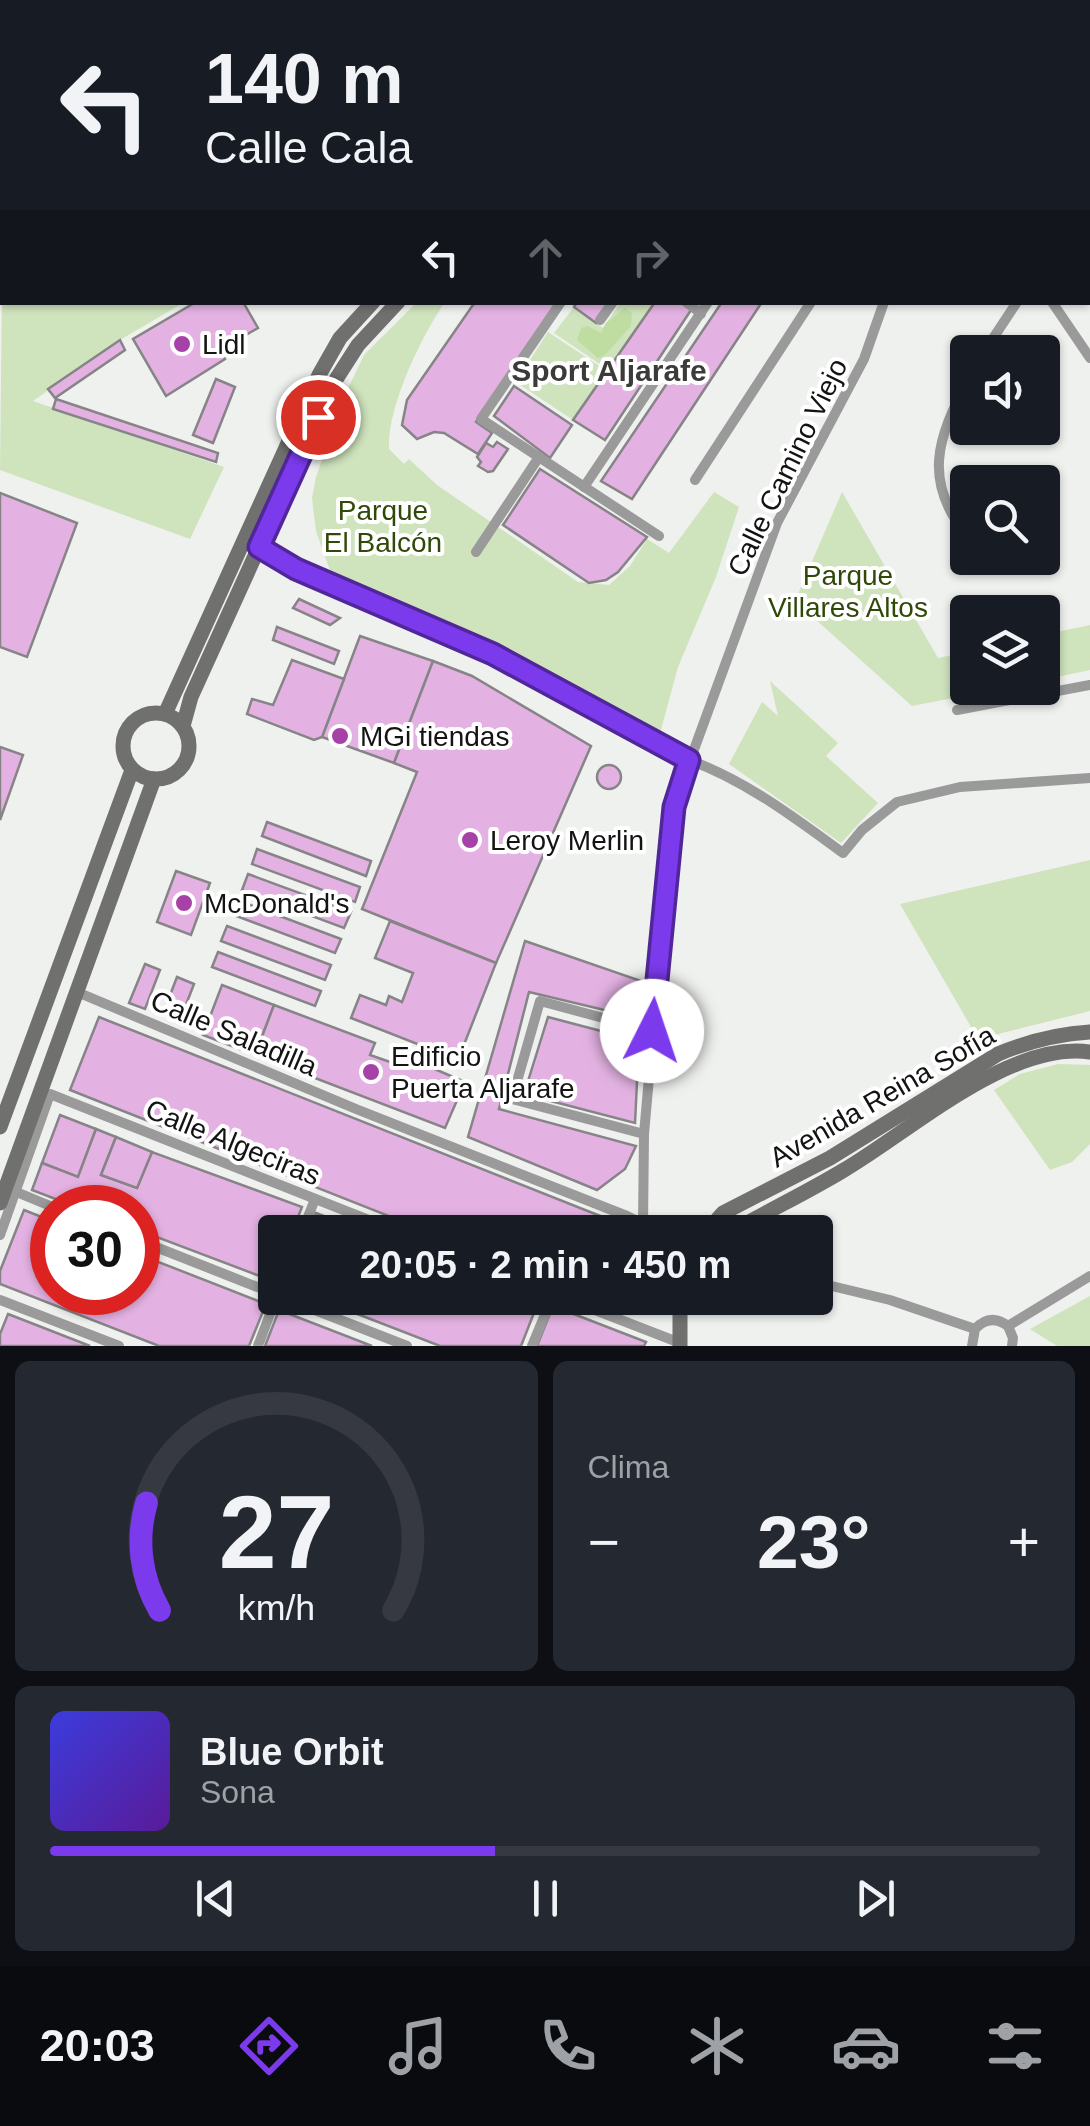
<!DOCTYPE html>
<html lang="es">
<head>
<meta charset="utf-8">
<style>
	body { margin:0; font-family:Arial,sans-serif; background:#242831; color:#f1f3f6; height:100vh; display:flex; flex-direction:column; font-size:38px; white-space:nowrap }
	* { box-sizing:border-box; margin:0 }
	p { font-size:32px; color:#9ea1a6 }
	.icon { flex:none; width:55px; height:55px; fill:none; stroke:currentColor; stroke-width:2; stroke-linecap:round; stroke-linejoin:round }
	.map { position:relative; height:1346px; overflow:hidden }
	.details { display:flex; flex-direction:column; gap:15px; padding:15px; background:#0d0f14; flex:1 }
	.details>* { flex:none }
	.guide { position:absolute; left:0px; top:0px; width:1090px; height:305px; box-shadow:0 2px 8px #0004; background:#171b24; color:#f1f3f6; overflow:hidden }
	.buttons { position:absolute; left:950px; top:335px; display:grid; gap:20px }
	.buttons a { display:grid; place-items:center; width:110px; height:110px; border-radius:10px; background:#171b24; box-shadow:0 2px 8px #0004; font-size:50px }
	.speed { position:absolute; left:30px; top:1185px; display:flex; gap:20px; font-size:50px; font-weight:700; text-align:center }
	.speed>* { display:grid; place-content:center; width:130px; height:130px; border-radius:50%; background:#171b24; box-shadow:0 2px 8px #0004; line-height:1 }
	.speed .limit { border:15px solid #d22; background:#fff; color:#111 }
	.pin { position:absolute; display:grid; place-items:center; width:85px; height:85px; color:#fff; margin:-42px; border:5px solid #fff; border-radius:50%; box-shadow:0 2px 10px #0007 }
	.me { position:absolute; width:110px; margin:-55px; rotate:4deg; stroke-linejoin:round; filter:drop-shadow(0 0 8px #0008) }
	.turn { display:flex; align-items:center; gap:35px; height:210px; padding:0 40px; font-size:45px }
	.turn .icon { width:130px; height:130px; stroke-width:2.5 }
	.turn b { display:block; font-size:70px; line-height:85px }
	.lanes { display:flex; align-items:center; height:95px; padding:0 40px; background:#0003; justify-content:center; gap:50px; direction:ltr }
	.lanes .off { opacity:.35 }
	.big { font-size:75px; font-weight:700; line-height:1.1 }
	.details .widget { flex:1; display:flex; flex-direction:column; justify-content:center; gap:15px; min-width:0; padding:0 35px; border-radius:15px; background:#242831 }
	.details .dial { align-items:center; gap:0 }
	.dial svg { height:260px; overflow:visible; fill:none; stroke:#363941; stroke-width:7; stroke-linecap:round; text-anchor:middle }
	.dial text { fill:#f1f3f6; stroke:none }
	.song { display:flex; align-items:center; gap:30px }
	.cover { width:120px; height:120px; border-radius:15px; background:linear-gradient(135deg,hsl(240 70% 55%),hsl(270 70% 35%)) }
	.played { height:10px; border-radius:5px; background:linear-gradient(90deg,#7c3aed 45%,#363941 45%) }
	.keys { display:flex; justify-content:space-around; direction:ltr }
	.heat { display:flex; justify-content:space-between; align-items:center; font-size:55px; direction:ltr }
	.details .tiles { flex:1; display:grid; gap:15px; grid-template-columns:1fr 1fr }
	.widget:last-child { grid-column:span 2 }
	.trip { position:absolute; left:258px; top:1215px; width:575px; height:100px; border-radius:10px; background:#171b24; box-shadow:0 2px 8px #0004; font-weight:700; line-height:100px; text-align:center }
	.tab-bar { display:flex; height:160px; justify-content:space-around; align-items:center; background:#090b0e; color:#9ea1a6 }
	.tab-bar .icon { width:70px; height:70px }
	.tab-bar .on { color:#7c3aed }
	.tab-bar b { font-size:45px; color:#f1f3f6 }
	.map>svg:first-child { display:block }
	.green { fill:#cfe3bd }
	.water { fill:#bfdda1 }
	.building { fill:#e3b2e2; stroke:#868486; stroke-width:2.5 }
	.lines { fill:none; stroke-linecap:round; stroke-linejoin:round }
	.street { stroke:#999a99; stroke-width:10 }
	.secondary { stroke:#70716f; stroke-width:15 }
	.route-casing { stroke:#51269a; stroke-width:25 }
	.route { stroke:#7c3aed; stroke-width:18 }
	.poi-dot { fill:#a541a7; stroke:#fff; stroke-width:4 }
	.labels { text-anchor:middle; stroke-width:8; stroke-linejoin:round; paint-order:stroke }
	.poi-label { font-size:28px; fill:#121312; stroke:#fff; text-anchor:start }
	.street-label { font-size:28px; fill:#121312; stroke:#fff }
	.park-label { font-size:28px; fill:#304909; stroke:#fff }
	.neighbourhood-label { font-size:30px; font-weight:bold; fill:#3b3c3a; stroke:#fff }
</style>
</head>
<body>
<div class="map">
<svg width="1090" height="1346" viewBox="0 0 1090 1346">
	<rect width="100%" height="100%" fill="#eff1ee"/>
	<!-- green -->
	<g class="green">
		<polygon points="2,290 2,302 183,303 120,340 33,401 224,467 190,539 0,470"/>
		<path d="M445 302C421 337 387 407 389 449L404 464 409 459 437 485 578 582 609 585 630 566 647 539 669 553 714 492 739 507 716 577 678 667 659 737 496 651 332 576 316 531 312 498 316 477 342 401 364 355 416 303Z"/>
		<polygon points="620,303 655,303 610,371 554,333 574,307 603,328"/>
		<polygon points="548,332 607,371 573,420 516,382"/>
		<polygon points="842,492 938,658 967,652 968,688 1005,688 912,706 795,601"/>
		<polygon points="1090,625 1090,670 1043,680 1043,635"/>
		<polygon points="770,681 838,743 826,756 878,803 841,843 729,764 762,702 778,716"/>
		<polygon points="1090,860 1090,1011 978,1039 900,904"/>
		<polygon points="1058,1064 1090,1065 1090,1144 1072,1162 1050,1170 994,1090 1020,1074"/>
		<polygon points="1090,1296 1090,1346 1057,1346 1030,1329"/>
	</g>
	<!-- water -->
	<polygon class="water" points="625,308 632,313 631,326 604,356 598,358 577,340 581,328 588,326 601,333 606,323"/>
	<!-- building -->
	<g class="building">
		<polygon points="420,0 537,0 541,2 424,2"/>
		<polygon points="196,302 243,302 258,328 220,350 225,359 166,396 133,339"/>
		<polygon points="475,302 558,302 476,422 492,433 478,454 444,433 434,432 417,439 402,425 407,400"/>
		<polygon points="577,302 609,302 596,323 574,307"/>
		<polygon points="655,302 680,302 691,310 605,440 573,420"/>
		<polygon points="722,302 762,302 632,499 601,481"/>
		<polygon points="120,340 125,350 55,398 48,389"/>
		<polygon points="216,379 235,387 213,443 193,435"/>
		<polygon points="514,386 572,425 550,458 494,416"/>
		<polygon points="56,399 218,453 216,462 53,409"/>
		<polygon points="497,442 508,449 493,471 488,472 478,466 481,462 477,457 486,443 493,447"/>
		<polygon points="540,469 647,537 618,572 606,580 589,583 503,525"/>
		<polygon points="0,493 77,523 27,657 0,647"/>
		<polygon points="299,599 340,618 330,625 293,608"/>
		<polygon points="277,627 339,651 334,664 273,640"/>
		<polygon points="360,636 433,661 394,763 322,737"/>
		<polygon points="292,660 344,679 322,737 314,740 247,714 252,699 273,705"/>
		<polygon points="433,661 472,676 591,746 496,963 362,909 417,772 394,763"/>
		<polygon points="0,747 23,755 0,820"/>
		<circle cx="609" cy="777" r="12"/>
		<polygon points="267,822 371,861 366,876 262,836"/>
		<polygon points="257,849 360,887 355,902 252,864"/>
		<polygon points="176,871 210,883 191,935 157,922"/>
		<polygon points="248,874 351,912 344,928 242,890"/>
		<polygon points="237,900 341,939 335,953 231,914"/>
		<polygon points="390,921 496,963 458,1060 351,1018 360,995 386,1005 389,996 402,1002 413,973 375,958"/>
		<polygon points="227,926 331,965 325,980 221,941"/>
		<polygon points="525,941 644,982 642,1019 529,992 499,1109 636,1146 625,1169 597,1190 468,1137"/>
		<polygon points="218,952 321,991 315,1006 212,967"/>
		<polygon points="145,964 160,970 145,1009 129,1003"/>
		<polygon points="177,977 194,984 184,1010 167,1003"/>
		<polygon points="222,985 274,1005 255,1055 203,1035"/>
		<polygon points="274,1005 375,1043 370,1055 390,1062 395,1052 465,1082 445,1128 255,1055"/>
		<polygon points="99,1017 623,1225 620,1232 429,1232 70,1090"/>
		<polygon points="548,1017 639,1041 635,1123 524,1094"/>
		<polygon points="60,1115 96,1129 78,1177 42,1163"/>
		<polygon points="96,1129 116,1137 101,1175 137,1188 152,1152 302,1207 292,1232 275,1232 273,1281 138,1230 138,1208 79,1208 32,1190 42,1163 78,1177"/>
		<polygon points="116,1137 152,1152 137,1188 101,1175"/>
		<polygon points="24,1210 52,1221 52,1292 138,1292 138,1254 266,1304 249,1346 159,1346 0,1284 0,1271"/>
		<polygon points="316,1213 365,1232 308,1232"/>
		<polygon points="316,1298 532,1298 539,1300 521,1346 440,1346"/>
		<polygon points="553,1306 646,1342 644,1346 537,1346"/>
		<polygon points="279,1310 372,1346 265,1346"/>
		<polygon points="8,1314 90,1346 0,1346 0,1334"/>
	</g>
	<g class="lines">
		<!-- street -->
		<g class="street">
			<polyline points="828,0 831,2"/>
			<polyline points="724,2 725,0"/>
			<polyline points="810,2 812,0"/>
			<polyline points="910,2 913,0"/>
			<polyline points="1029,2 1031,0"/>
			<polyline points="1088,142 1090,137"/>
			<polyline points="561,302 481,419 659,536"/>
			<polyline points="687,302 701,314"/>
			<polyline points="1052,302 1090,358"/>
			<polyline points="600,320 613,302"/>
			<polyline points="984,352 1017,302"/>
			<path d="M968 381C937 437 922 482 968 537"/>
			<polyline points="695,480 811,302"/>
			<polyline points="584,487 708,302"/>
			<path d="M259 547 296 569 493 655 689 760C745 780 795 818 843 853L862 830 897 802 960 787 1090 778"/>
			<polyline points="476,552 539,457"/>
			<polyline points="993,558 1005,563"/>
			<polyline points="957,710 1090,685"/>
			<polyline points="77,992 356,1109 627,1216 643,1224 641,1232"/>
			<polyline points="644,1134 512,1099 540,1001 652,1031"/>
			<polyline points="14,1191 55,1208"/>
			<polyline points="302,1232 315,1199"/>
			<polyline points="656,1232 643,1224 644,1134 673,807 777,523 864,359 884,302"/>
			<polyline points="0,1235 50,1094 399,1232"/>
			<polyline points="138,1240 275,1294"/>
			<polyline points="815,1282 890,1300 975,1329"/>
			<polyline points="284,1298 407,1346"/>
			<polyline points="564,1298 680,1343 678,1346"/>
			<polyline points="0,1300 119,1346"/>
			<polyline points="609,1315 616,1298"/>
			<polyline points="1008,1326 1090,1276"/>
			<polyline points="258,1346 276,1298"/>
			<polyline points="532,1346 552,1298"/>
			<path d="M972 1346 975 1329C985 1318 996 1317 1008 1326L1013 1338 1012 1346"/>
		</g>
		<!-- secondary -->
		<g class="secondary">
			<polyline points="354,0 358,2"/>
			<polyline points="388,0 392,2"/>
			<polyline points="633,2 635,0"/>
			<circle cx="156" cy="746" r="33"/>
			<polyline points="165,714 319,375 340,338 373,302"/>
			<polyline points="183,726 191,697 333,384 358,345 398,302"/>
			<polyline points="0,1127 132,770"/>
			<polyline points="0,1203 154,779"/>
			<path d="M709 1229 723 1213 830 1158 998 1054C1029 1041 1057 1034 1090 1032"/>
			<path d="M737 1232 742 1226C776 1207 811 1190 844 1170 912 1130 1009 1041 1090 1052"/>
			<polyline points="680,1346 680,1298"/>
		</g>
	</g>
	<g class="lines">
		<defs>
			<polyline id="route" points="318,417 259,547 296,569 493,654 689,760 674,807 652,1031"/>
		</defs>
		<!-- route casing -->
		<use href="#route" class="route-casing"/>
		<!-- route -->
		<use href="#route" class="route"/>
	</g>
	<!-- markers -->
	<g class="poi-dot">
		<circle cx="182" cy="344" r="10"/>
		<circle cx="340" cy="736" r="10"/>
		<circle cx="470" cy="840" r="10"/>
		<circle cx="184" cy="903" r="10"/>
		<circle cx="371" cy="1072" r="10"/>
	</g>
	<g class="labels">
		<!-- poi labels -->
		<g class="poi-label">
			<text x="202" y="354">Lidl</text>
			<text x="360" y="746">MGi tiendas</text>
			<text x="490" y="850">Leroy Merlin</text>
			<text x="204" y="913">McDonald's</text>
			<text x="391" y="1066">Edificio<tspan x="391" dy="32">Puerta Aljarafe</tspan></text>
		</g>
		<!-- street labels -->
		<g class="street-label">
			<text transform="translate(787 467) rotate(-64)" y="10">Calle Camino Viejo</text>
			<text transform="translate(234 1033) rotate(23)" y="10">Calle Saladilla</text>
			<text transform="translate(882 1096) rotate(-30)" y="10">Avenida Reina Sofía</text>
			<text transform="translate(233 1142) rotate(22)" y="10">Calle Algeciras</text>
		</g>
		<!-- park labels -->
		<g class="park-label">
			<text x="383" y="520">Parque<tspan x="383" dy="32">El Balcón</tspan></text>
			<text x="848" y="585">Parque<tspan x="848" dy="32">Villares Altos</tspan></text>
		</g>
		<!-- neighbourhood labels -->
		<g class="neighbourhood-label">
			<text x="609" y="381">Sport Aljarafe</text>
		</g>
	</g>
</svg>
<div class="buttons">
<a><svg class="icon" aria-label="sound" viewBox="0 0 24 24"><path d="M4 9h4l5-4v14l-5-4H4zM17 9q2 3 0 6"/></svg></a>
<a><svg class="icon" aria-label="search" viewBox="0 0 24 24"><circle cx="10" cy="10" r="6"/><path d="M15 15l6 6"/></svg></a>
<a><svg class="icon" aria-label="layers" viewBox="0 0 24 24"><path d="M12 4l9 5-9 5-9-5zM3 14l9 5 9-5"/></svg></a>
</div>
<div class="speed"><div class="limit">30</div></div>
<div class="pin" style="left:318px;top:417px;background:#d93025"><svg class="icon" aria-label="arrive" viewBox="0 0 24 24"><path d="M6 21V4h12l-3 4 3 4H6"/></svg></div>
<svg class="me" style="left:652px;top:1031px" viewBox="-20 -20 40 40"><circle r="19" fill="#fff"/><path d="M0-13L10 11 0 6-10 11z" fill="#7c3aed"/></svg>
<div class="trip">20:05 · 2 min · 450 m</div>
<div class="guide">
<div class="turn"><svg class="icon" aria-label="left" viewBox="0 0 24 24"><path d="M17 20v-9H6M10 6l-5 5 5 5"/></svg><div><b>140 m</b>Calle Cala</div></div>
<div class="lanes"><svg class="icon" aria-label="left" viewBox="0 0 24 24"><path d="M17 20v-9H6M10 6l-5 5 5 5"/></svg><svg class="icon off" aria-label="ahead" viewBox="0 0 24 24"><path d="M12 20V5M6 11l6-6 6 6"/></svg><svg class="icon off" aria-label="right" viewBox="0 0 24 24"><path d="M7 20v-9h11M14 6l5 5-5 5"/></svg></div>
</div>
</div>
<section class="details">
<div class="tiles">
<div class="widget dial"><svg viewBox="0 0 100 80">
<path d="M14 69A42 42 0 1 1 86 69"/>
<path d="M14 69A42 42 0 0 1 10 36" stroke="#7c3aed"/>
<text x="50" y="56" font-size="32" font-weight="700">27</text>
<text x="50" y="72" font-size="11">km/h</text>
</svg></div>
<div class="widget"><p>Clima</p>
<div class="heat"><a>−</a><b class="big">23°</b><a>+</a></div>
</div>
<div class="widget">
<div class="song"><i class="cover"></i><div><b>Blue Orbit</b><p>Sona</p></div></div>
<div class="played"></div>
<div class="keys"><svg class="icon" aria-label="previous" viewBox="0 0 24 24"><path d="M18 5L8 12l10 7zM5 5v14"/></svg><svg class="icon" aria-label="pause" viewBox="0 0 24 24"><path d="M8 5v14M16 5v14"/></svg><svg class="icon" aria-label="next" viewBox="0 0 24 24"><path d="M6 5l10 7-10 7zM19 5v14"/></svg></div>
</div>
</div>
</section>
<nav class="tab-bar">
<b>20:03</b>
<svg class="icon on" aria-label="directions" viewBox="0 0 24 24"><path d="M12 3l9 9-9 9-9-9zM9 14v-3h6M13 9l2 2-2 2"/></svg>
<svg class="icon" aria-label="music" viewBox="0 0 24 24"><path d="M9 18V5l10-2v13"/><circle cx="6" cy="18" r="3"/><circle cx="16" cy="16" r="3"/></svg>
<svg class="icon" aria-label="phone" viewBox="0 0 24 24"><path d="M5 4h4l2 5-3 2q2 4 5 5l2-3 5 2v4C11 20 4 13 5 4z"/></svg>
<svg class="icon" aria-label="climate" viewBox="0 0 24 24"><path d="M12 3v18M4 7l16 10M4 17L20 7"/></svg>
<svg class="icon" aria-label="car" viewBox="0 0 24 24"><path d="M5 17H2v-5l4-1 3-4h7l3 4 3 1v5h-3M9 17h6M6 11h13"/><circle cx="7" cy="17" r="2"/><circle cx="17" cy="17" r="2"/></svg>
<svg class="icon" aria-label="filters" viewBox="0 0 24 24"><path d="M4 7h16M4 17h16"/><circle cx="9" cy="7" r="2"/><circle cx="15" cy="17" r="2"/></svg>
</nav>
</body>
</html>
